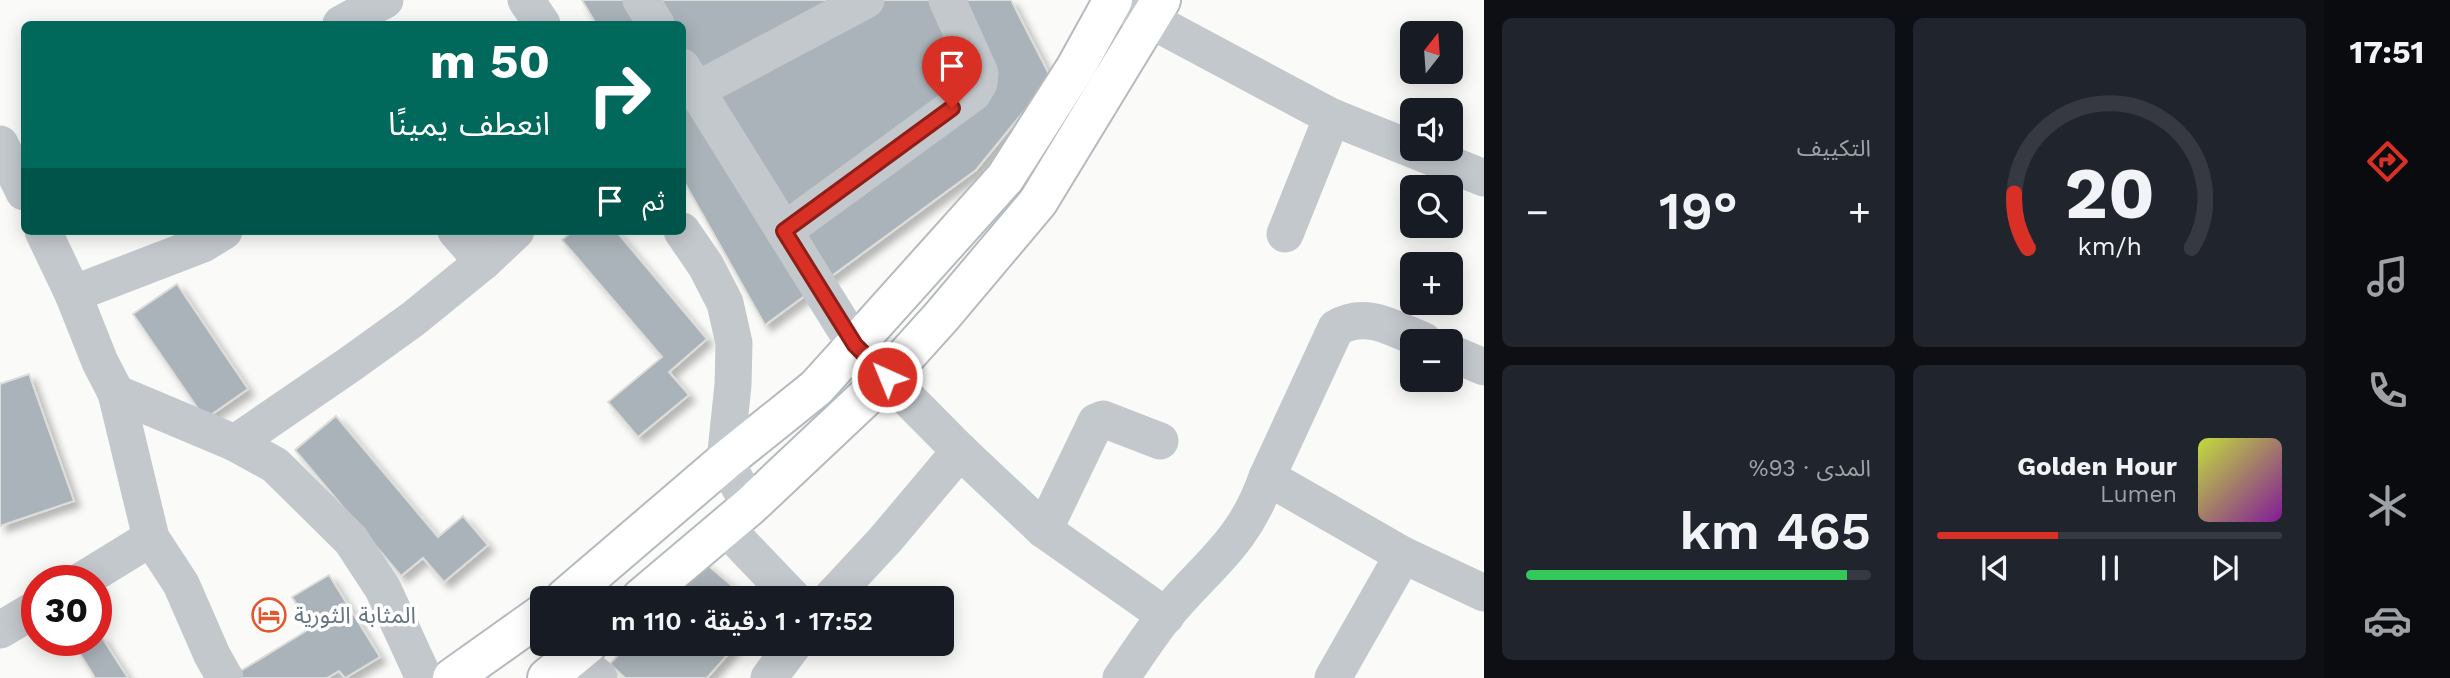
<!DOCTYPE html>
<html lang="ar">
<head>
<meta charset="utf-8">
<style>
	body { margin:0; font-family:"Work Sans","Noto Sans Arabic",sans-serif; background:#20242c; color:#f1f3f6; direction:rtl; height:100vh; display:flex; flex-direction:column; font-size:26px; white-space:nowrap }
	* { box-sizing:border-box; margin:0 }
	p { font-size:23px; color:#9ea1a6 }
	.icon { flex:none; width:38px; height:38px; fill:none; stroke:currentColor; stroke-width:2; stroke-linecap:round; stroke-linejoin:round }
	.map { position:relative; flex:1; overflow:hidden; direction:ltr }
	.panel { display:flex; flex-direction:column; gap:18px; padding:18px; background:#0d0f14; width:840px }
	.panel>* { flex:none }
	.guide { position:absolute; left:21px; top:21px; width:665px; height:214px; border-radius:10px; box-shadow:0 4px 18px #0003; direction:rtl; background:#00695c; color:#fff; overflow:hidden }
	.needle { width:46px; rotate:17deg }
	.buttons { position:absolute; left:1400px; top:21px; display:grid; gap:14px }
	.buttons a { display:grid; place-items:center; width:63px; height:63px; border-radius:10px; background:#171b24; box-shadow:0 4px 18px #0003; font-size:35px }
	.speed { position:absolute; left:21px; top:565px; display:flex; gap:14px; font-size:35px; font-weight:700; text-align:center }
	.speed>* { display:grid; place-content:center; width:91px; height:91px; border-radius:50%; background:#171b24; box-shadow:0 4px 18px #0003; line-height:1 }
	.speed .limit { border:10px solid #d22; background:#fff; color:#111 }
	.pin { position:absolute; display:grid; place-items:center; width:60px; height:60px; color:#fff; margin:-72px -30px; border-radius:50% 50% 50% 0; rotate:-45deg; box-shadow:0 0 7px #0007 }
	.pin .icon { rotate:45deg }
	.me { position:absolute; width:77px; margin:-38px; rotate:316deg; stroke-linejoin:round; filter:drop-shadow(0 0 5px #0008) }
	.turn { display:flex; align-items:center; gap:24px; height:147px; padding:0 21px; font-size:32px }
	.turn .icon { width:91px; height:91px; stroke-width:2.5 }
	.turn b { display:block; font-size:49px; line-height:60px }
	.then { display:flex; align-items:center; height:66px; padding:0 21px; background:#0003; gap:14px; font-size:26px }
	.big { font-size:52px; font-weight:600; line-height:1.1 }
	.panel .widget { flex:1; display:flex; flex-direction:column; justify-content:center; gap:10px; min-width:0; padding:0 24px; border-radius:10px; background:#20242c }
	.panel .dial { align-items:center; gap:0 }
	.dial svg { height:182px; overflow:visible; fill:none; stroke:#363941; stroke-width:7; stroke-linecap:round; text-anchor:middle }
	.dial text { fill:#f1f3f6; stroke:none }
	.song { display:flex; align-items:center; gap:21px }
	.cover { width:84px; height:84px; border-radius:10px; background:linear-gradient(135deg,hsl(70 70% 55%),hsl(290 70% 35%)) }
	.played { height:7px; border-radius:4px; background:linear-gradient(90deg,#d93025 35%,#363941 35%) }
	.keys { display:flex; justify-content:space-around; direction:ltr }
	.heat { display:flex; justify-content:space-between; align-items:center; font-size:38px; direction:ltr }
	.charge { height:10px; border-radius:5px; background:linear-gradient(90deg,#34c759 93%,#363941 0) }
	.panel .tiles { flex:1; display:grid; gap:18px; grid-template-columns:repeat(2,1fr) }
	.trip { position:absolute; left:530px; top:586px; width:424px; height:70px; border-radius:10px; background:#171b24; box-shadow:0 4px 18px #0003; font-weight:600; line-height:70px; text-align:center; direction:rtl }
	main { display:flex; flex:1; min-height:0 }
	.tab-bar { display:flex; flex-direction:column; width:126px; justify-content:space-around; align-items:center; background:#090b0e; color:#9ea1a6 }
	.tab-bar .icon { width:49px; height:49px }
	.tab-bar .current { color:#d93025 }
	.tab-bar b { font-size:32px; color:#f1f3f6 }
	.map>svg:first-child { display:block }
	.building { fill:#aab3b9; stroke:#dcdcda; stroke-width:2; filter:url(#shadow) }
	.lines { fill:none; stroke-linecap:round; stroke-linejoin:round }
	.major-casing { stroke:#b5babe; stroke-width:42 }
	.minor { stroke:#c3c8cc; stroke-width:37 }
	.major { stroke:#fff; stroke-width:38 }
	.route-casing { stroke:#8d1f18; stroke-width:18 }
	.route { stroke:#d93025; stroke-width:12 }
	.labels { text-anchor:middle; stroke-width:7; stroke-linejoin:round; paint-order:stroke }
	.poi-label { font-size:23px; fill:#657683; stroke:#fff; text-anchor:start }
</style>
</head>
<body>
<main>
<nav class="tab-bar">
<b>17:51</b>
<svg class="icon current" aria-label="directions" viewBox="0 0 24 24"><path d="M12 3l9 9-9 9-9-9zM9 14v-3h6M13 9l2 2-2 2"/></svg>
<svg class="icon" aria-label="music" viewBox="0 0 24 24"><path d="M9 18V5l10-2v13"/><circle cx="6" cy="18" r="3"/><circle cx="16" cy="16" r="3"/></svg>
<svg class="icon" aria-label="phone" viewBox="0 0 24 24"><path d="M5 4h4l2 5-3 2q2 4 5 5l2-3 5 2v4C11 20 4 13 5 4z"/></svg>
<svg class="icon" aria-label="climate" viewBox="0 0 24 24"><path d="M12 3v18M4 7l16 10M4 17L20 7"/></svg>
<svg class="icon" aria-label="car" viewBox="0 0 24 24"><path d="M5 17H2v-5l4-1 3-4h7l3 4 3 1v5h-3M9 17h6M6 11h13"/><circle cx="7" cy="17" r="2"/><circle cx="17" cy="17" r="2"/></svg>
</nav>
<section class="panel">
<div class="tiles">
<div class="widget dial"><svg viewBox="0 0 100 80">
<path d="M14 69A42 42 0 1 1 86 69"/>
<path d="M14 69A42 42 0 0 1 8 45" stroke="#d93025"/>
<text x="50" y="56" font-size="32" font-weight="700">20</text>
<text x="50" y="72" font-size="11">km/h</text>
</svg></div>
<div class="widget"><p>التكييف</p>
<div class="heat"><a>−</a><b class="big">19°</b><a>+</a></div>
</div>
<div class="widget">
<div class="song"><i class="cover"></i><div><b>Golden Hour</b><p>Lumen</p></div></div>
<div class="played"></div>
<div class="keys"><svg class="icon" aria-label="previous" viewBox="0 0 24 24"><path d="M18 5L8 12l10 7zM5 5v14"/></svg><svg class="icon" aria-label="pause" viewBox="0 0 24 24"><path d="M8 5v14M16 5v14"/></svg><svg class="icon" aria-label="next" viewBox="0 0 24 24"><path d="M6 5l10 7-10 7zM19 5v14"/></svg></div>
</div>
<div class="widget"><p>المدى · 93%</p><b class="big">465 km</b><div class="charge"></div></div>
</div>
</section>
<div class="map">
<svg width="1484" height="678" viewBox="0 0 1484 678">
	<defs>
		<filter id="shadow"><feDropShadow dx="6" dy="6" stdDeviation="3.5" flood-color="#0004"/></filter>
	</defs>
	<rect width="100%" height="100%" fill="#fafaf8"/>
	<!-- building -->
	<g class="building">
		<polygon points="582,0 1011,0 1051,78 976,170 765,325 682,178 682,24 596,24"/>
		<polygon points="573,231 616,231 707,339 669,372 689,395 638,437 608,402 662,357 562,240"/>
		<polygon points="177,284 248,389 205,419 133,314"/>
		<polygon points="29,374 74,501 0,526 0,384"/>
		<polygon points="336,416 438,537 463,516 488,545 444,582 423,558 401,576 295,450"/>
		<polygon points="703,561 746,598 669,598"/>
		<polygon points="329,575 380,657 345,678 339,671 327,678 229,678 311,628 292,597"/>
		<polygon points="101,636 128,678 95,678 78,650"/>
		<polygon points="628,644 737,644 707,678 625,678 610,664"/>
	</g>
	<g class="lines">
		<defs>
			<g id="major">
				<polyline points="565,598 725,461 816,388 855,345 1005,178 1076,67 1113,0"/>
				<polyline points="641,598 750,506 887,377 942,316 1038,202 1161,0"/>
				<polyline points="452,678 542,614"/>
				<polyline points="547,678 588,644"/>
			</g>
		</defs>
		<!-- major casing -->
		<use href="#major" class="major-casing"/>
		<!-- minor -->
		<g class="minor">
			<polyline points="526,0 542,24"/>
			<polyline points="641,0 656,24"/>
			<polyline points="1113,0 1332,117 1484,178"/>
			<polyline points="341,24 385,0"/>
			<polyline points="682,67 855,345 960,451 1044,530 1166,616"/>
			<polyline points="697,90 866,0"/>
			<polyline points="0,144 24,192"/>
			<polyline points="43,231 73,294 100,362 116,393 151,538 181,584 212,655 225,678"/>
			<polyline points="682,231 706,266 725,303 734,343 733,385 725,461 750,506"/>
			<polyline points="784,231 973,93 979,83 980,73 947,0"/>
			<polyline points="1285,234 1332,117"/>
			<polyline points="483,262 516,231"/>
			<polyline points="73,294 203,244 224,231"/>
			<polyline points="1451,353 1484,367"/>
			<polyline points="116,393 235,443 275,465 351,540 383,589 424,678"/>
			<polyline points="235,443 349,365 413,319 483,262 456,231"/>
			<polyline points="1267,477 1403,555 1484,593"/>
			<polyline points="726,528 793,598"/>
			<polyline points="1044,530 1096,422 1103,419 1160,441"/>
			<polyline points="81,581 151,538"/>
			<polyline points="831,598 885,540 960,451"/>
			<polyline points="0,630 37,608"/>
			<polyline points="573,657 599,678"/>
			<polyline points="769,678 794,644"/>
			<path d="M1121 678C1135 658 1149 636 1165 616 1207 565 1244 544 1267 477L1336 328C1367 310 1394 329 1424 341"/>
			<polyline points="1333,678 1403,555"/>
		</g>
		<!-- major -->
		<use href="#major" class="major"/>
	</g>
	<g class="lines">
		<defs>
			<polyline id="route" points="887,377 855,345 784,231 952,108"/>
		</defs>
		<!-- route casing -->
		<use href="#route" class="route-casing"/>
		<!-- route -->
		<use href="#route" class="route"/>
	</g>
	<!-- icons -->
	<defs>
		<symbol id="hotel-ring" viewBox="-11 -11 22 22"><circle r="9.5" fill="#fff" stroke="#e4572e" stroke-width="1.5"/><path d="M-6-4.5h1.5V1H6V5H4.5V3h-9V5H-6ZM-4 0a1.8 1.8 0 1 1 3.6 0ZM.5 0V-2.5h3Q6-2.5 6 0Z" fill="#e4572e"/></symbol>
	</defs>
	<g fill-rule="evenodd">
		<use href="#hotel-ring" x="250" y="596" width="38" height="38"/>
	</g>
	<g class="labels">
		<!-- poi labels -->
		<g class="poi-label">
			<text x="294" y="623">المثابة الثورية</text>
		</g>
	</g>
</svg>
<div class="buttons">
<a><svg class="needle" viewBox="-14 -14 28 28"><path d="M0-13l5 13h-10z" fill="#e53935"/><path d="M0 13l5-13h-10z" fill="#9ea1a6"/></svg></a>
<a><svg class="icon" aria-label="sound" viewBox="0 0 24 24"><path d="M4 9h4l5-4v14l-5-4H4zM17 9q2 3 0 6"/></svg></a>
<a><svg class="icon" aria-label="search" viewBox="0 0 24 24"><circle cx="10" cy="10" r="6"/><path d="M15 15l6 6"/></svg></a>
<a>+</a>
<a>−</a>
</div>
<div class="speed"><div class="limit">30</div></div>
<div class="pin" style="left:952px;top:108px;background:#d93025"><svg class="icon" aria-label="arrive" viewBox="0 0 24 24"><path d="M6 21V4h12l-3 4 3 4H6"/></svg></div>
<svg class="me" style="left:887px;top:377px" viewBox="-20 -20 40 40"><circle r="17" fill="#d93025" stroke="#fff" stroke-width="3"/><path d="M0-11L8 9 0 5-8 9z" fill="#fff"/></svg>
<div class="trip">17:52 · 1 دقيقة · 110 m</div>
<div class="guide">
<div class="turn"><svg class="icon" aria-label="right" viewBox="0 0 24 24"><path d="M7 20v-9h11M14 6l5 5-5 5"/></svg><div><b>50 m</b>انعطف يمينًا</div></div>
<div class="then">ثم<svg class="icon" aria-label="arrive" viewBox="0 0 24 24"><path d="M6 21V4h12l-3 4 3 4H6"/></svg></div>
</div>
</div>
</main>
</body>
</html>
